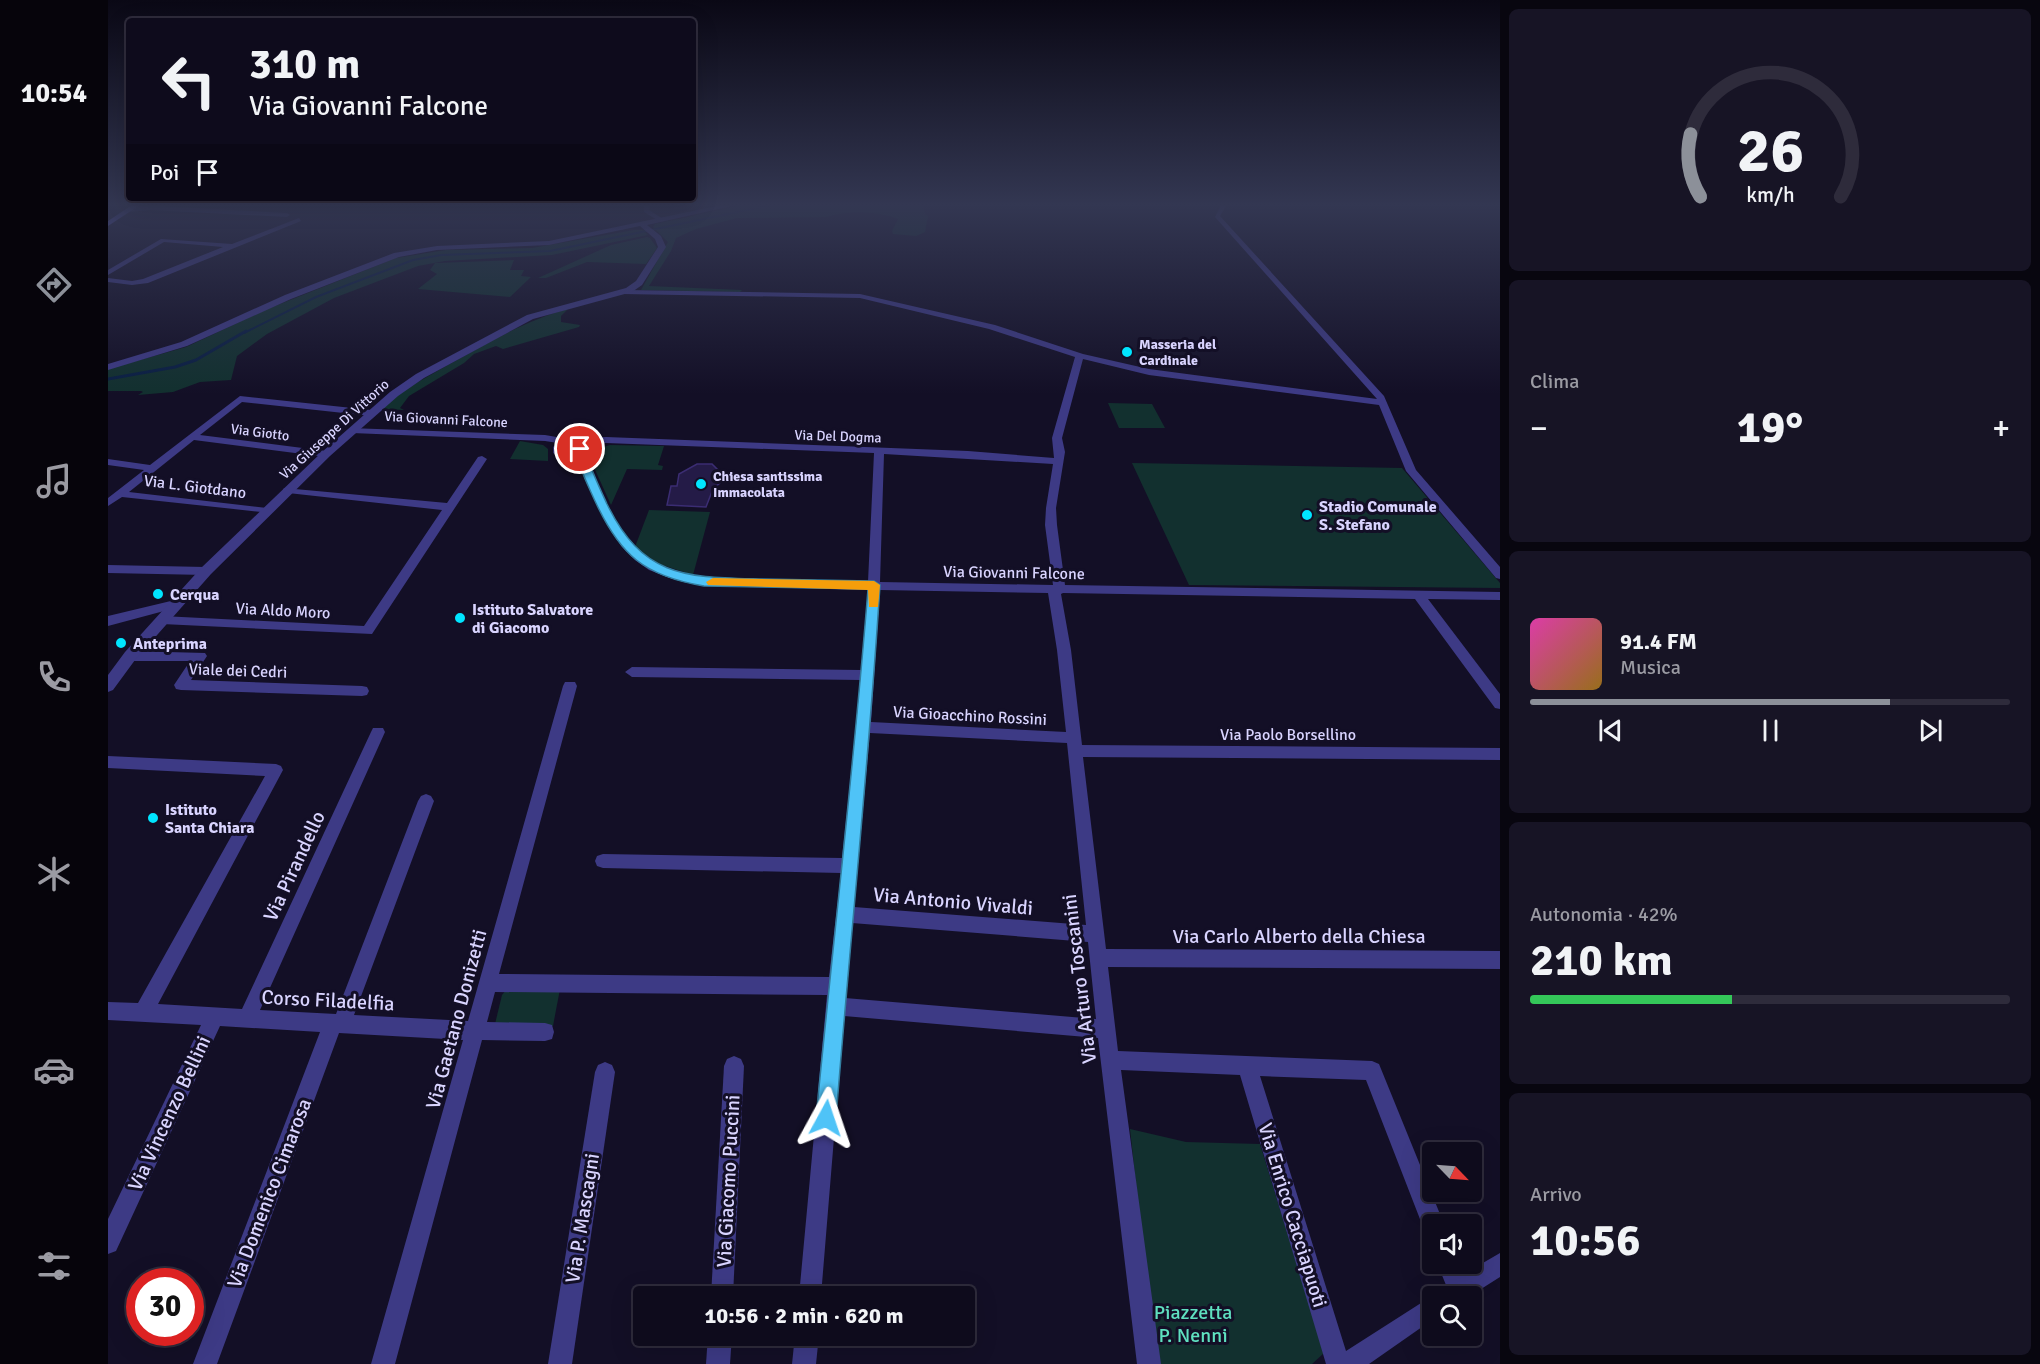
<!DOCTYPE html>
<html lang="it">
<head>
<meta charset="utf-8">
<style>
	body { margin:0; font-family:Signika,sans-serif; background:#171425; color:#f1f3f6; height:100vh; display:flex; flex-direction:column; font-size:22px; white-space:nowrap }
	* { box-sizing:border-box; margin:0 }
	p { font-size:20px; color:#9b9ba3 }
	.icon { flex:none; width:33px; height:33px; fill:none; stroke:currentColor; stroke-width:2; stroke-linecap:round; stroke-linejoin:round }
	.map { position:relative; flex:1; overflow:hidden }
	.panel { display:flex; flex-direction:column; gap:9px; padding:9px; background:#08060f; width:540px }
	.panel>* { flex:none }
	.hud { position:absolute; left:18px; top:18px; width:570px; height:183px; border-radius:6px; box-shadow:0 6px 24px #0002,0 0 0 2px #2e2b3b; background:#0e0b1c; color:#f1f3f6; overflow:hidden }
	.needle { width:39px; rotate:115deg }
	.controls { position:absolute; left:1314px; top:1142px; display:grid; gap:12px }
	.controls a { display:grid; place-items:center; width:60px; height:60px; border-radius:6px; background:#0e0b1c; box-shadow:0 6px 24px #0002,0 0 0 2px #2e2b3b; font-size:30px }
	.speed { position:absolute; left:18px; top:1268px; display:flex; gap:12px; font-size:30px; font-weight:700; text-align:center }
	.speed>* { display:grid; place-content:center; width:78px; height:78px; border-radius:50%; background:#0e0b1c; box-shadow:0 6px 24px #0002,0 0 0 2px #2e2b3b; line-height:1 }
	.speed .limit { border:9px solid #d22; background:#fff; color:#111 }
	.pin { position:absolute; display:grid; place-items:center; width:51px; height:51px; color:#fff; margin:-26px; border:3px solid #fff; border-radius:50%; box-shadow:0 2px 6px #0007 }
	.me { position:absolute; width:66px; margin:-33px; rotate:5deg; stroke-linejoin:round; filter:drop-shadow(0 0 4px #0008) }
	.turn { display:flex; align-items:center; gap:21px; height:126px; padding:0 24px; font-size:27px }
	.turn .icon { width:78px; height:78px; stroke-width:2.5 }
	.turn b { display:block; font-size:42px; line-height:51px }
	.then { display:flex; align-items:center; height:57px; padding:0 24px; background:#0003; gap:12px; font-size:22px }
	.big { font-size:45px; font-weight:700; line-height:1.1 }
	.panel .card { flex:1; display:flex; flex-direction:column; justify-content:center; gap:9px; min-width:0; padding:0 21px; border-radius:9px; background:#171425 }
	.panel .dial { align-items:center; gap:0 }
	.dial svg { height:156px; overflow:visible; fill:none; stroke:#2e2b3b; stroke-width:7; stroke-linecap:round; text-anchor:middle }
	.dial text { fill:#f1f3f6; stroke:none }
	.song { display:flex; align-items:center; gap:18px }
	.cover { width:72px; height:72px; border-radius:9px; background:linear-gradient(135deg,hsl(320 70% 55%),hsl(40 70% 35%)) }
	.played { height:6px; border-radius:3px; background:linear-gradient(90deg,#8c9099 75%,#2e2b3b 75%) }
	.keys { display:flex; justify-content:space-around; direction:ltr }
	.heat { display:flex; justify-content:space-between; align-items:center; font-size:33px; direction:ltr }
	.charge { height:9px; border-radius:4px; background:linear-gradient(90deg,#34c759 42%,#2e2b3b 0) }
	.trip { position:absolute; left:525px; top:1286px; width:342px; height:60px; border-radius:6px; background:#0e0b1c; box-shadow:0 6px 24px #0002,0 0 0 2px #2e2b3b; font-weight:700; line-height:60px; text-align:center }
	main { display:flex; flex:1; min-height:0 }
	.dock { display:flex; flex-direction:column; width:108px; justify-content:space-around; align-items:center; background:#06040b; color:#9b9ba3 }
	.dock .icon { width:42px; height:42px }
	.dock .active { color:#8c9099 }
	.dock b { font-size:27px; color:#f1f3f6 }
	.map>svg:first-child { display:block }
	.green { fill:#12302f }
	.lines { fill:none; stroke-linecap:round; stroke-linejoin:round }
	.stream-far1 { stroke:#0a1f44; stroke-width:2 }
	.stream { stroke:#0a1f44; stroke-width:3 }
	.building { fill:#241b47; stroke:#3b2d73; stroke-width:1.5 }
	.minor { fill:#3d3a85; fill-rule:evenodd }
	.tertiary { fill:#3d3a85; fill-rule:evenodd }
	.secondary { fill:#6f6bff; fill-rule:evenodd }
	.route { fill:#4fc3f7; stroke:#337fa1; stroke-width:1.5 }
	.slow { fill:#f59e0b }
	.poi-dot { fill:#00e5ff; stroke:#130f26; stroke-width:2 }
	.labels { text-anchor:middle; stroke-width:6; stroke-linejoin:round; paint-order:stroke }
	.far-poi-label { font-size:14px; font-weight:bold; fill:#d9d4ff; stroke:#130f26; text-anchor:start }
	.far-street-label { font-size:14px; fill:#d9d4ff; stroke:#130f26 }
	.street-label { font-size:16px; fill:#d9d4ff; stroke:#130f26 }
	.poi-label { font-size:16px; font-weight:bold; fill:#d9d4ff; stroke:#130f26; text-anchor:start }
	.near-street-label { font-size:20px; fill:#d9d4ff; stroke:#130f26 }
	.near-park-label { font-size:20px; fill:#5fe0c0; stroke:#130f26 }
</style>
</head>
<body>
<main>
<nav class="dock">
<b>10:54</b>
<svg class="icon active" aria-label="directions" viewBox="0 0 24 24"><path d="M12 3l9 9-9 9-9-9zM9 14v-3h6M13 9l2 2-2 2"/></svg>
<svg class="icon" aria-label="music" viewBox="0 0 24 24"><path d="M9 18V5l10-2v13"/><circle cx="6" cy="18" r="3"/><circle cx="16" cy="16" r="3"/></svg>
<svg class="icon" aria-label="phone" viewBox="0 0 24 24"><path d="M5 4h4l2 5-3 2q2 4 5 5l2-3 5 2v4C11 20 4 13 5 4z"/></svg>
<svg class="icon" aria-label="climate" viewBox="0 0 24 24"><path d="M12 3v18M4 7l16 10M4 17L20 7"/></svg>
<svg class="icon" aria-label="car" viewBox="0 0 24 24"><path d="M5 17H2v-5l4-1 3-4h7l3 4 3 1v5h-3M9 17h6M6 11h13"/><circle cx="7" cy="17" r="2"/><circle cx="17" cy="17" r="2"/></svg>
<svg class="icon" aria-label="filters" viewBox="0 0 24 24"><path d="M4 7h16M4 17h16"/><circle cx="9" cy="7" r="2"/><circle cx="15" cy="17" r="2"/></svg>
</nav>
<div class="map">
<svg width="1392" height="1364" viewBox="0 0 1392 1364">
	<rect width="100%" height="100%" fill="#130f26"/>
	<!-- green -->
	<g class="green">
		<path d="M643 203H815L817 214 820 216 817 232 808 236 785 234 784 231 790 219C769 211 740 210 719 217L629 218 588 229 568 238 563 251 541 286 634 290 632 292 533 290 560 242 545 227 547 224Z"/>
		<polygon points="526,230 535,230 540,235 444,255 337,261 310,266 226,298 159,334 129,356 123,380 92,382 65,392 30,395 35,392 33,391 0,391 0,369 78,347 157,310 288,258 338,250 424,248"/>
		<polygon points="539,237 542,238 549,248 538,264 479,262 438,278 430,278 503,245"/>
		<polygon points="406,260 402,270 416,270 413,276 423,277 402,297 310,289 329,274 322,270 327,263"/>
		<path d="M460 309 453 316V322L472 325 471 327 395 349 388 346 366 354 356 363 301 396 292 408 296 410 273 409C296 388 324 374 351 359 387 339 420 320 460 309Z"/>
		<polygon points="1000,403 1044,404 1057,428 1011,428"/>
		<polygon points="412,441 435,445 440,449 440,461 402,459"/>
		<polygon points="502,445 556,446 550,465 555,466 554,470 519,469 503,505 479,452"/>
		<polygon points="1024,463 1294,468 1392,583 1392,588 1081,585"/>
		<polygon points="541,510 602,512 585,575 551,564 527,547"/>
		<polygon points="452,989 445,1026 387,1024 394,995 398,990"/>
		<polygon points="1022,1129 1078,1142 1152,1144 1216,1353 1204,1364 1051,1364 1038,1276"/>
	</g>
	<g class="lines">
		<!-- stream-far1 -->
		<polyline class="stream-far1" points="136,333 208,297 305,260 333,255 442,251 673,203"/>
		<!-- stream -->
		<polyline class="stream" points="0,379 67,367 88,360 138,331"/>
	</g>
	<!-- building -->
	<polygon class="building" points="589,464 604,464 615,475 613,482 605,489 598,507 559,505 563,486 569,486 571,474"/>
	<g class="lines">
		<!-- minor -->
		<g class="minor">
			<polygon points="45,203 52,203 49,206 179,213 182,215 179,217 41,210 20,212 17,210"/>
			<polygon points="536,203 542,203 541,210 555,219 555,221 551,221 536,212"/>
			<path d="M1114 203H1120L1112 216 1276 396 1308 470 1392 567V579L1388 578 1298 471 1271 405 1041 375 975 359 954 438 957 452 948 508 949 525 957 585 1392 592V600L1320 599 1392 694V709L1387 708 1307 599 955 593 953 594 963 650 974 745 1392 748V760L975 757 998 949 1392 951V969L1000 967 1010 1051 1264 1061 1271 1064 1336 1224H1324V1235L1317 1232 1258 1080 1152 1076 1238 1351 1324 1296V1320L1261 1364H1218L1132 1075 1013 1070 1053 1364H1029L990 1038 736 1016 713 1296H691L719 995 387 992 379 1022 437 1023 444 1025 446 1032 444 1039 437 1041 374 1040 287 1364H263L355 1040 231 1033 109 1364H85L212 1032 112 1026 8 1251 0 1254V1219L93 1025 0 1020V1002L30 1003 157 776 0 768V756L168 764 173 766 175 770 50 1004 134 1009 263 732 265 728H275L277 732 152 1010 228 1014 310 801 313 796 318 794 323 796 326 801 246 1015 360 1021 455 686 457 682H467L469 686 391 974 721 977 733 873 495 868 489 866 487 861 489 856 495 854 734 858 753 680 524 677 517 672 524 667 753 670 760 590 601 586 562 578 541 570 527 560 514 547 502 529 473 469 445 453V447L450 443 437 441 244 433 241 432V428L437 435 460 439 498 437 860 451 946 458 944 438 967 357 881 329 752 298 515 294V290H518L752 294 887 325 975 354 1041 369 1269 399 1107 217ZM498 443 766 453 760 582C702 581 580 590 536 555 503 529 488 481 476 444ZM462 445 468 447 458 452 454 450ZM776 454 945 464 938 508 937 525 945 585 772 582ZM772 590 940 593 949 650 958 732 763 722ZM762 733 959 743 978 925 746 907ZM744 923 980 942 988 1019 737 998Z"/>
			<polygon points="191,218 193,221 40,283 24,285 0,282 0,278 24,281 35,279 115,247 56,242 0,275 0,270 53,239 124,244"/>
			<polygon points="132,396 263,410 268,413 263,416 134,402 92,435 218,451 223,454 218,457 86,440 21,492 159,508 163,509 163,513 14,497 0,506 0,498 36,470 0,465 0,459 42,465"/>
			<polygon points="374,456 379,459 264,634 54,624 48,620 54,616 256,626 334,510 180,493 175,490 176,488 339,503 370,457"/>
			<polygon points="0,565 98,567 104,571 98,575 0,573"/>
			<polygon points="67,600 71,601 73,604 71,607 0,626 0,616"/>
			<polygon points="22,651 97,653 99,656 83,680 254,686 259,687 261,691 259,695 254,696 73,690 68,689 66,685 82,661 22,661 15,656"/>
			<polygon points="626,1056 633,1059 636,1066 625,1296 603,1296 616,1066 619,1059"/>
			<polygon points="497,1062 504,1065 507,1072 464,1364 440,1364 487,1072 490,1065"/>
			<polygon points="1392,1253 1392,1277 1362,1296 1330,1296 1333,1288 1338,1285 1329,1263 1351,1263 1356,1274"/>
			<polygon points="600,1335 624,1335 622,1364 598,1364"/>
			<polygon points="687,1335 711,1335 708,1364 684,1364"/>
		</g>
		<!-- tertiary -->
		<polygon class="tertiary" points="623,203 637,203 539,225 553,236 558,247 534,285 524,292 425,319 316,378 290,396 222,456 103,574 27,660 5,690 0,692 0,675 17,652 93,568 214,452 282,392 308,374 419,315 518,288 528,281 550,247 547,239 532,226 441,245 329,250 291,257 183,299 79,346 0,370 0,364 73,342 177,295 286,253 329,246 441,241"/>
		<!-- secondary -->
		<polygon class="secondary" points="27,203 35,203 0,226 0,221"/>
	</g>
	<!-- sky -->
	<linearGradient id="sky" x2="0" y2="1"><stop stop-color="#0a0815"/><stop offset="0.52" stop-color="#333752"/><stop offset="1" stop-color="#333752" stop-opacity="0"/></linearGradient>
	<rect width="1392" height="394" fill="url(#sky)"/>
	<!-- route -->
	<path class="route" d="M472 446 477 449C482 469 491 486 499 504 535 578 578 577 651 579 690 580 728 580 766 581L772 585C761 763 742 940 728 1118L725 1125 718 1128 710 1125 708 1118C725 942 746 766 760 589L596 586C536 576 512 555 487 501 479 483 471 468 467 449Z"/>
	<!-- slow -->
	<polygon class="slow" points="605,578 766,581 772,585 770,607 761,607 760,590 600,585 598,582"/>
	<!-- markers -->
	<g class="poi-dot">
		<circle cx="1019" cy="352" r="6"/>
		<circle cx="593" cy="484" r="6"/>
		<circle cx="1199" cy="515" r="6"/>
		<circle cx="50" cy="594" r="6"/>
		<circle cx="352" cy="618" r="6"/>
		<circle cx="13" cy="643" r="6"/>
		<circle cx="45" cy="818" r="6"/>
	</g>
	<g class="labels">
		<!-- far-poi labels -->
		<g class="far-poi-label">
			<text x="1031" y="349">Masseria del<tspan x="1031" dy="16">Cardinale</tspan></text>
			<text x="605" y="481">Chiesa santissima<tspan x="605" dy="16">Immacolata</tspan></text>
		</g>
		<!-- far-street labels -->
		<g class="far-street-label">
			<text transform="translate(338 419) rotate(3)" y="5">Via Giovanni Falcone</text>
			<text transform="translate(226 429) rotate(-42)" y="5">Via Giuseppe Di Vittorio</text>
			<text transform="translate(152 432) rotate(7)" y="5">Via Giotto</text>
			<text transform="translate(730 436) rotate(2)" y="5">Via Del Dogma</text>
		</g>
		<!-- street labels -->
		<g class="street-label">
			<text transform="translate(87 486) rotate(7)" y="6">Via L. Giotdano</text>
			<text transform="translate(906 572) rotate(1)" y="6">Via Giovanni Falcone</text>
			<text transform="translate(175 610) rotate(3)" y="6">Via Aldo Moro</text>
			<text transform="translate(130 670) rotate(2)" y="6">Viale dei Cedri</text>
			<text transform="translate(862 715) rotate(3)" y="6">Via Gioacchino Rossini</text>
			<text x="1180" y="740">Via Paolo Borsellino</text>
		</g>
		<!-- poi labels -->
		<g class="poi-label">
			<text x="1211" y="512">Stadio Comunale<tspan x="1211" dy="18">S. Stefano</tspan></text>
			<text x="62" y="600">Cerqua</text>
			<text x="364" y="615">Istituto Salvatore<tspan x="364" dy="18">di Giacomo</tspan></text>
			<text x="25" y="649">Anteprima</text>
			<text x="57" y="815">Istituto<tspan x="57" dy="18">Santa Chiara</tspan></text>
		</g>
		<!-- near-street labels -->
		<g class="near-street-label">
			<text transform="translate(186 866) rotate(-65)" y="7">Via Pirandello</text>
			<text transform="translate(845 901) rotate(5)" y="7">Via Antonio Vivaldi</text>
			<text x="1191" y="943">Via Carlo Alberto della Chiesa</text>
			<text transform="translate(971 979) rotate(-97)" y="7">Via Arturo Toscanini</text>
			<text transform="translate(220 1000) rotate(3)" y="7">Corso Filadelfia</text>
			<text transform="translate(348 1019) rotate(-75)" y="7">Via Gaetano Donizetti</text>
			<text transform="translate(61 1113) rotate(-65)" y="7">Via Vincenzo Bellini</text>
			<text transform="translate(620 1181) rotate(-87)" y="7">Via Giacomo Puccini</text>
			<text transform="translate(161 1193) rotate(-69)" y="7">Via Domenico Cimarosa</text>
			<text transform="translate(1185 1215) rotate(73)" y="7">Via Enrico Cacciapuoti</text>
			<text transform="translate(474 1218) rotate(-81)" y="7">Via P. Mascagni</text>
		</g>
		<!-- near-park labels -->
		<g class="near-park-label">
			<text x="1085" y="1319">Piazzetta<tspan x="1085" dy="23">P. Nenni</tspan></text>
		</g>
	</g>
</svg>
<div class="controls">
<a><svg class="needle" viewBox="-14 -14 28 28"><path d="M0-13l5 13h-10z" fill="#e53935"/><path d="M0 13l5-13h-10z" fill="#9b9ba3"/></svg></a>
<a><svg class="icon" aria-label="sound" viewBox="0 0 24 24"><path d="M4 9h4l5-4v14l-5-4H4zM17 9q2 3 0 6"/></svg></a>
<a><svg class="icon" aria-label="search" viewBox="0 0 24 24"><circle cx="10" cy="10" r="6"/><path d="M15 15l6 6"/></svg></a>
</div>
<div class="speed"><div class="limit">30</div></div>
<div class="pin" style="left:472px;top:449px;background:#d93025"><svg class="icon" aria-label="arrive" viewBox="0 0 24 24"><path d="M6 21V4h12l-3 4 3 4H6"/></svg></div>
<svg class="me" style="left:718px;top:1118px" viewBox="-20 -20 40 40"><path d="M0-17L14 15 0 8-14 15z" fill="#4fc3f7" stroke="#fff" stroke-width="4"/></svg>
<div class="trip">10:56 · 2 min · 620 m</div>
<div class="hud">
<div class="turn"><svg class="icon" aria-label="left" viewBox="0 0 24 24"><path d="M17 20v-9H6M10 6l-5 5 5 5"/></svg><div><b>310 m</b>Via Giovanni Falcone</div></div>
<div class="then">Poi<svg class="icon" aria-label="arrive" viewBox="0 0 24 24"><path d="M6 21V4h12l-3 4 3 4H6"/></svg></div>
</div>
</div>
<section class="panel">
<div class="card dial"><svg viewBox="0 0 100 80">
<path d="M14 69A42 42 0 1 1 86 69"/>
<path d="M14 69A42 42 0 0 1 9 37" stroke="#8c9099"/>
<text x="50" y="56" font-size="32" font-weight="700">26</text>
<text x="50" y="72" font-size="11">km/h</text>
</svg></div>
<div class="card"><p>Clima</p>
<div class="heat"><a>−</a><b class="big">19°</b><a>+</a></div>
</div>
<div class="card">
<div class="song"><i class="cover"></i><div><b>91.4 FM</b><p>Musica</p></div></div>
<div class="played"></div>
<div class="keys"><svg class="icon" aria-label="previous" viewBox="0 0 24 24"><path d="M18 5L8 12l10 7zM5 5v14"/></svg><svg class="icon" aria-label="pause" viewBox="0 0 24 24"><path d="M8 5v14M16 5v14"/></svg><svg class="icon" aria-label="next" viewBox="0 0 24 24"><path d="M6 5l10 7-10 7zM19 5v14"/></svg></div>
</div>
<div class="card"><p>Autonomia · 42%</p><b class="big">210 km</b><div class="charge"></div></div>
<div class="card"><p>Arrivo</p><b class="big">10:56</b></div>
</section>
</main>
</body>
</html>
